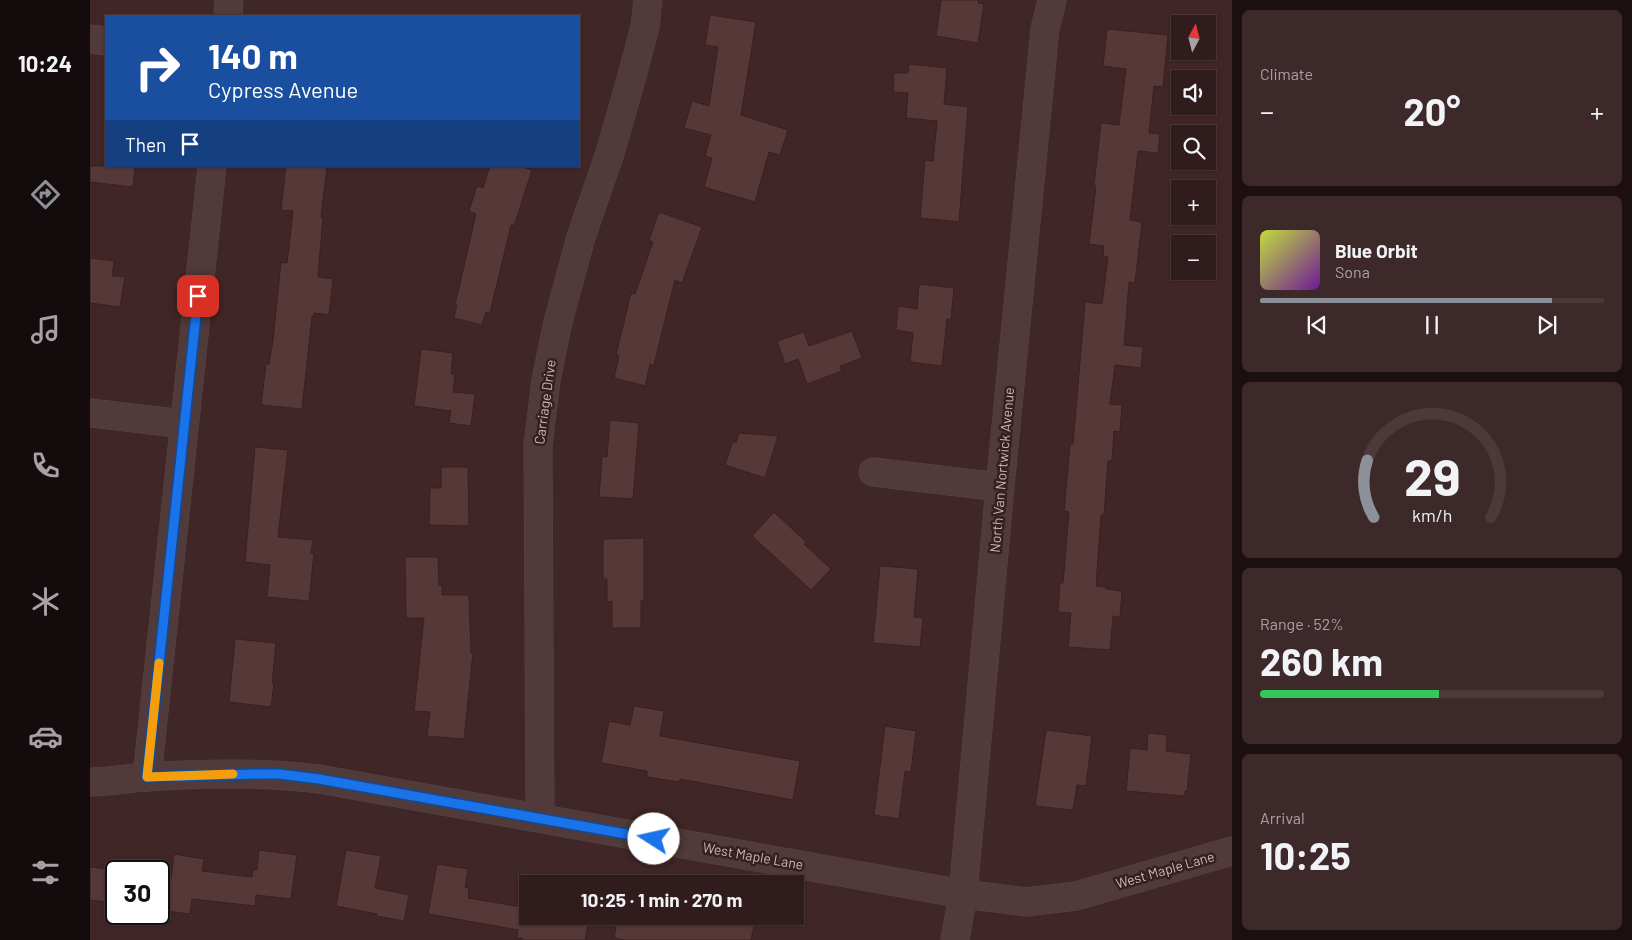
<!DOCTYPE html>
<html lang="en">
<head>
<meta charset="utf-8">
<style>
	body { margin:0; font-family:Barlow,sans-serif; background:#3d292a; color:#f1f3f6; height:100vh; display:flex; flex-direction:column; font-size:19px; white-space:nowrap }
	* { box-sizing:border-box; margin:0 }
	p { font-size:16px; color:#a8a1a4 }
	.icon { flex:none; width:28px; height:28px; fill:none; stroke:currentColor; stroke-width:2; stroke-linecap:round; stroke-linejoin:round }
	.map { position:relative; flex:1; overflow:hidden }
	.details { display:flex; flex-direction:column; gap:10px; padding:10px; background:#1b0f10; width:400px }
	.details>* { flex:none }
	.banner { position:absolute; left:15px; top:15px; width:475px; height:152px; border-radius:0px; box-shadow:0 1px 4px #0004,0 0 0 1px #4c3a3b; background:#1a4fa0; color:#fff; overflow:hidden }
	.needle { width:32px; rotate:7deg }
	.buttons { position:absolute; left:1081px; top:15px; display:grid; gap:10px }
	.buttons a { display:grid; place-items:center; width:45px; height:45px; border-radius:0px; background:#311c1d; box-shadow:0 1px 4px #0004,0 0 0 1px #4c3a3b; font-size:25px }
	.speed { position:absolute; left:15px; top:860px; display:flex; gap:10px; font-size:25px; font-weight:700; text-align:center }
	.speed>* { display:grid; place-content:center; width:65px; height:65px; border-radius:50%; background:#311c1d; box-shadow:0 1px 4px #0004,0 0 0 1px #4c3a3b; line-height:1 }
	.speed .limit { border:2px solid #111; border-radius:8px; background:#fff; color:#111 }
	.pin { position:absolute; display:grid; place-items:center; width:42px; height:42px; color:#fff; margin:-21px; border-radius:10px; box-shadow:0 2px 8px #0006 }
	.me { position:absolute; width:55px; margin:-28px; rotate:280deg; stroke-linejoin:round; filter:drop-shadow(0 0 4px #0008) }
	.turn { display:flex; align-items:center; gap:18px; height:105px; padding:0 20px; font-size:22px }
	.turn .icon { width:65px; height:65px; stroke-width:2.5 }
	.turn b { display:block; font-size:35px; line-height:42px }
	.then { display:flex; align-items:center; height:48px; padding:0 20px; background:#0003; gap:10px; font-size:19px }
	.big { font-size:38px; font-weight:700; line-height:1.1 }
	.details .widget { flex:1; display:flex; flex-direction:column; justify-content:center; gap:8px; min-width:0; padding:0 18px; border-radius:8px; background:#3d292a }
	.details .dial { align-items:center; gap:0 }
	.dial svg { height:130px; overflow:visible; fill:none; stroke:#4c3a3b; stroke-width:7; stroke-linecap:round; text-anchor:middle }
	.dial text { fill:#f1f3f6; stroke:none }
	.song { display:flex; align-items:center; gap:15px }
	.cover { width:60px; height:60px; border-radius:8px; background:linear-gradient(135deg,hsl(70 70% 55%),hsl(280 70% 35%)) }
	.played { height:5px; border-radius:2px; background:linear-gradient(90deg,#8c9099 85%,#4c3a3b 85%) }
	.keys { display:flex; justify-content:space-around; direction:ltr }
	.heat { display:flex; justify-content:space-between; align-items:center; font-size:28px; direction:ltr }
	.charge { height:8px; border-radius:4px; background:linear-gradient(90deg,#34c759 52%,#4c3a3b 0) }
	.trip { position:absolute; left:429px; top:875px; width:285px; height:50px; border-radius:0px; background:#311c1d; box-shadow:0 1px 4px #0004,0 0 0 1px #4c3a3b; font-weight:700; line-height:50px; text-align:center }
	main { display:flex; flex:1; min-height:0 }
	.dock { display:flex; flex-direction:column; width:90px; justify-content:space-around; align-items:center; background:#140b0c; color:#a8a1a4 }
	.dock .icon { width:35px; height:35px }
	.dock .current { color:#8c9099 }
	.dock b { font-size:22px; color:#f1f3f6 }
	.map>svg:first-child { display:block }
	.building { fill:#573839; stroke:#382121 }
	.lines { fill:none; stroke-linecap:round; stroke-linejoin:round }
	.minor-casing { stroke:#5a4444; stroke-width:29 }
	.minor { stroke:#503a3a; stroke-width:28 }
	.route-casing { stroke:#114b97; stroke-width:12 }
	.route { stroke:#1a73e8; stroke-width:9 }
	.slow { stroke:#f59e0b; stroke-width:9 }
	.labels { text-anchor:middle; stroke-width:5; stroke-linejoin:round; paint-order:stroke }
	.street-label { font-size:14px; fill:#cbb7b7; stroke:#361f1f }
</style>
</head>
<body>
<main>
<nav class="dock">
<b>10:24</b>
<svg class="icon current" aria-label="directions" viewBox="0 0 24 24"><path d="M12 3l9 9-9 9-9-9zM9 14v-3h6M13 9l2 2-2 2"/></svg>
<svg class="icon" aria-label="music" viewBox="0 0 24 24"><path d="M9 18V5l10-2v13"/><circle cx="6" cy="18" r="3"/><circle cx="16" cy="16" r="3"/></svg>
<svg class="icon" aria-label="phone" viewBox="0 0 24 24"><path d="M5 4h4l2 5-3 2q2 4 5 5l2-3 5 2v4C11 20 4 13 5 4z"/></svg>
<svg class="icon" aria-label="climate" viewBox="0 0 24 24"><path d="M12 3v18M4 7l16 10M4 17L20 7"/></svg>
<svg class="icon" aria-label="car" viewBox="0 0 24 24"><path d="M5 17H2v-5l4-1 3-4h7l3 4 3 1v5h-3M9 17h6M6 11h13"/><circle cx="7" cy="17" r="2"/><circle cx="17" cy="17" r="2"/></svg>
<svg class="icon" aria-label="filters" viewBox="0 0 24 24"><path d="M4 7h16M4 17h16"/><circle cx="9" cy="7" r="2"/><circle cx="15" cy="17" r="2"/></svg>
</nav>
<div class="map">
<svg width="1142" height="940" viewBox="0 0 1142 940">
	<rect width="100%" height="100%" fill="#412627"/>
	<!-- building -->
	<g class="building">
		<polygon points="851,0 889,0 888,3 894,4 888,43 846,36"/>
		<polygon points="620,15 666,22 651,115 698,130 690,155 679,152 665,202 614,187 622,158 615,156 621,135 594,128 602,101 619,106 628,47 615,45"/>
		<polygon points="1017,29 1078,35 1073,87 1064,86 1059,133 1070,134 1068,153 1048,151 1040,220 1052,222 1045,283 1039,282 1034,345 1053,347 1051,368 1025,365 1020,404 1032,405 1030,432 1024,431 1022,461 1018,461 1014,515 1011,515 1006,586 1016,587 1016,589 1032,591 1030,617 1023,616 1020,650 978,647 981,613 968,612 970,583 973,583 979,512 974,511 980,444 983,444 995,302 1012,304 1018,257 1013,256 1014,246 999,244 1006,186 1004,185 1011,123 1029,125 1036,69 1013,66"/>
		<polygon points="819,64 857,68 854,104 878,107 869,222 830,218 835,160 843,161 847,121 816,118 818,93 803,92 804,73 818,73"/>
		<polygon points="0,166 45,166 43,187 0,182"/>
		<polygon points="196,166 237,166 231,217 233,217 228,277 243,279 239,315 224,313 224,316 222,316 212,409 171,405 176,364 179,364 183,340 191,262 197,263 203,211 191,210"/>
		<polygon points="400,166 430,166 442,170 424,226 421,225 400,313 396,312 392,325 364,318 367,305 365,305 386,214 379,211 387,186 393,188"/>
		<polygon points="569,212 612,227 592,283 585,280 564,365 560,364 555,386 524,378 529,356 526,355 541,293 545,294 563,242 559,240"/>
		<polygon points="0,258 24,261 22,276 35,277 30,307 0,303"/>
		<polygon points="829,284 864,288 861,319 857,319 852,366 820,362 823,333 806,330 808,306 827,309"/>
		<polygon points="762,331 772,358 750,366 752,371 717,384 708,359 695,364 687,341 714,332 719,346"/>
		<polygon points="331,349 363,353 361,374 365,374 363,392 385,394 381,426 359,423 361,411 324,406"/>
		<polygon points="520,420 549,423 543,499 509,497 512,456 517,457"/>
		<polygon points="649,433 688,436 675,478 635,465 643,441 646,443"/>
		<polygon points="165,447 198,450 188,537 223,540 221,553 224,554 219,601 177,597 180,565 155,562"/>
		<polygon points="351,467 378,467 379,526 339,525 340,488 351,488"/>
		<polygon points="684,512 716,542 714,544 741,569 721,590 662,536"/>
		<polygon points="554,538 554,601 551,601 551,628 522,628 522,601 517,602 517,579 513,579 513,539"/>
		<polygon points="315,557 348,557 349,585 352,585 352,595 379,595 381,653 383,653 374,739 337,736 340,712 324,711 334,618 316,618"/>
		<polygon points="790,566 828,569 824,617 833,618 830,647 783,643"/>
		<polygon points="145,639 186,643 182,683 184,683 181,707 139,702"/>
		<polygon points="544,706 574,711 570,736 710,761 703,800 590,779 590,782 557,777 557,771 511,763 519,721 540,725"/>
		<polygon points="795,726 826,731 821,772 815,771 809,819 784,815"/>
		<polygon points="956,730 1002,736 996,786 987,785 983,810 945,806"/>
		<polygon points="1058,733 1077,735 1076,751 1101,754 1097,791 1095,791 1094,796 1036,791 1040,748 1057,750"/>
		<polygon points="169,850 207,855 201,899 166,895 165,906 102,899 100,914 69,910 69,877 81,879 84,854 114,859 112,871 162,877 163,870 167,870"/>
		<polygon points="256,850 291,856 285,888 319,895 314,921 286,916 287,914 246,906"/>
		<polygon points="347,864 378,869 375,887 379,888 378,898 438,908 438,916 481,916 499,920 495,940 432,940 432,938 427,938 428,930 338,914"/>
		<polygon points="0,867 23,870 19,902 0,900"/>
		<polygon points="528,916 666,916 661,940 535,940 524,938"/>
	</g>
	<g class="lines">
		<defs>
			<g id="minor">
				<polyline points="138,16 139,0"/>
				<polyline points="0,39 16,41"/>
				<polyline points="0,413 94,424"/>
				<polyline points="783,472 910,487"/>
				<polyline points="57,777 122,166"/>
				<path d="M0 782C19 782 38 778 57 777 114 773 172 772 229 779L873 894 936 902 986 896 1142 851"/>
				<polyline points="450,818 448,445 456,380 468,322 491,237 520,153 540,83 555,27 558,0"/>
				<polyline points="865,940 873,894 910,487 955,29 962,0"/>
			</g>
		</defs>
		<!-- minor casing -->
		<use href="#minor" class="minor-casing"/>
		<!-- minor -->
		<use href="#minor" class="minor"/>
	</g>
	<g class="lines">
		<defs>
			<polyline id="route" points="108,296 57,777 170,774 189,774 229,779 564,839"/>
		</defs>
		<!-- route casing -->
		<use href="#route" class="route-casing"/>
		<!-- route -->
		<use href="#route" class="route"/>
		<!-- slow -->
		<polyline class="slow" points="69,663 57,777 143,774"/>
	</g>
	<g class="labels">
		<!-- street labels -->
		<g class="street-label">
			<text transform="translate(455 402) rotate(-82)" y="5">Carriage Drive</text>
			<text transform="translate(912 470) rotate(-85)" y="5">North Van Nortwick Avenue</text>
			<text transform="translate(663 856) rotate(10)" y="5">West Maple Lane</text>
			<text transform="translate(1075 870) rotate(-16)" y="5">West Maple Lane</text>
		</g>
	</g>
</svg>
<div class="buttons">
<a><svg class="needle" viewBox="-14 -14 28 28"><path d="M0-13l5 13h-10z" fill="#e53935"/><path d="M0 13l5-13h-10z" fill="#a8a1a4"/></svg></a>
<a><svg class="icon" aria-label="sound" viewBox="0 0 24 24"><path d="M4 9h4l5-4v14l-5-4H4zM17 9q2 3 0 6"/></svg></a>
<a><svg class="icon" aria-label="search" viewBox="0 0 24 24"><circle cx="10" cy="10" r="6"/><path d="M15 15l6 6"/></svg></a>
<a>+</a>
<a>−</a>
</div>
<div class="speed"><div class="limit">30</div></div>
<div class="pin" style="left:108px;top:296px;background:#d93025"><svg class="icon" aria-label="arrive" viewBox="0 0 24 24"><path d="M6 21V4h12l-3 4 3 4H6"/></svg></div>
<svg class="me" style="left:564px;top:839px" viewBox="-20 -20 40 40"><circle r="19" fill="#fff"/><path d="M0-13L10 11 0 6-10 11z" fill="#1a73e8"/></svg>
<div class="trip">10:25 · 1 min · 270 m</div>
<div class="banner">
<div class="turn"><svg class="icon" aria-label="right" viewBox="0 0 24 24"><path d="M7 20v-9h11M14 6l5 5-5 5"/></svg><div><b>140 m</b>Cypress Avenue</div></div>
<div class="then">Then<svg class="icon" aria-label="arrive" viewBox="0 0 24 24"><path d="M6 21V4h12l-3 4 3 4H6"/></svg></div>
</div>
</div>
<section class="details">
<div class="widget"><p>Climate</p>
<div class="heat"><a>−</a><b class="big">20°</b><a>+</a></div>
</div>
<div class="widget">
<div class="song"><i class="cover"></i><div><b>Blue Orbit</b><p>Sona</p></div></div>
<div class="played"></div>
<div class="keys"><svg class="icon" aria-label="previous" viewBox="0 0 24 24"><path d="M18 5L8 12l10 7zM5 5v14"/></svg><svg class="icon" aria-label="pause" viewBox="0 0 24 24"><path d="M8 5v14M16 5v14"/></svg><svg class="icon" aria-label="next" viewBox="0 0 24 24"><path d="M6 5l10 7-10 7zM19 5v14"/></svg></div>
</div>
<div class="widget dial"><svg viewBox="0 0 100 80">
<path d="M14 69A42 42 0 1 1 86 69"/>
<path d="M14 69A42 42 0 0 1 10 34" stroke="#8c9099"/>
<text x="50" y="56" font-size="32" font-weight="700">29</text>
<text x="50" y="72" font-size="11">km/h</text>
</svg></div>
<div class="widget"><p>Range · 52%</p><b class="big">260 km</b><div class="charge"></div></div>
<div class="widget"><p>Arrival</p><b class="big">10:25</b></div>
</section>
</main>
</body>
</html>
